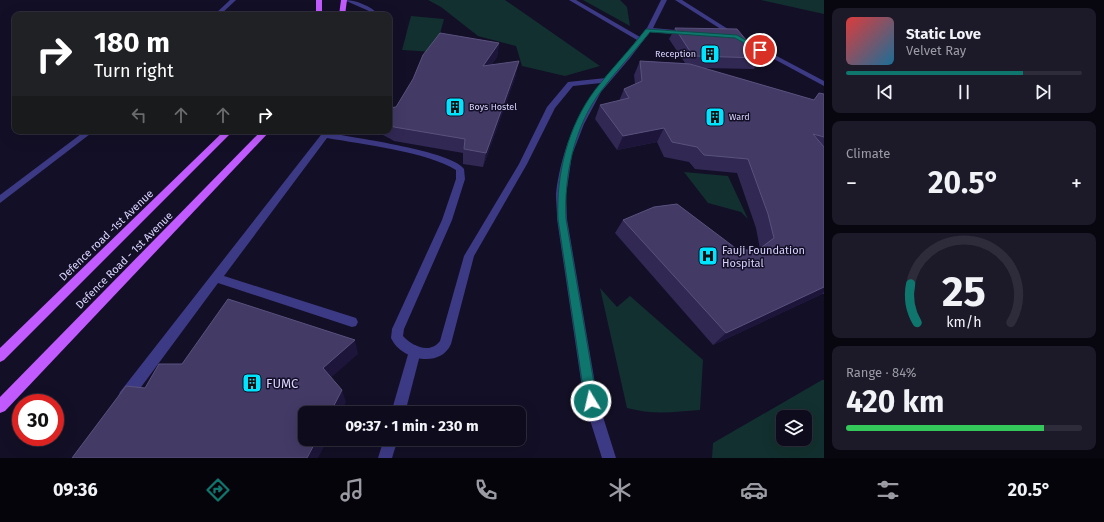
<!DOCTYPE html>
<html lang="en">
<head>
<meta charset="utf-8">
<style>
	body { margin:0; font-family:"Fira Sans",sans-serif; background:#1c1929; color:#f1f3f6; height:100vh; display:flex; flex-direction:column; font-size:15px; white-space:nowrap }
	* { box-sizing:border-box; margin:0 }
	p { font-size:13px; color:#9b9ba3 }
	.icon { flex:none; width:22px; height:22px; fill:none; stroke:currentColor; stroke-width:2; stroke-linecap:round; stroke-linejoin:round }
	.map { position:relative; flex:1; overflow:hidden }
	.panel { display:flex; flex-direction:column; gap:8px; padding:8px; background:#08060f; width:280px }
	.panel>* { flex:none }
	.hud { position:absolute; left:12px; top:12px; width:380px; height:122px; border-radius:8px; box-shadow:0 4px 16px #0002,0 0 0 1px #2e2b3b; background:#202124; color:#fff; overflow:hidden }
	.tools { position:absolute; left:776px; top:410px; display:grid; gap:8px }
	.tools a { display:grid; place-items:center; width:36px; height:36px; border-radius:8px; background:#0e0b1c; box-shadow:0 4px 16px #0002,0 0 0 1px #2e2b3b; font-size:20px }
	.speed { position:absolute; left:12px; top:394px; display:flex; gap:8px; font-size:20px; font-weight:700; text-align:center }
	.speed>* { display:grid; place-content:center; width:52px; height:52px; border-radius:50%; background:#0e0b1c; box-shadow:0 4px 16px #0002,0 0 0 1px #2e2b3b; line-height:1 }
	.speed .limit { border:6px solid #d22; background:#fff; color:#111 }
	.pin { position:absolute; display:grid; place-items:center; width:34px; height:34px; color:#fff; margin:-17px; border:2px solid #fff; border-radius:50%; box-shadow:0 1px 4px #0007 }
	.me { position:absolute; width:44px; margin:-22px; rotate:351deg; stroke-linejoin:round; filter:drop-shadow(0 0 3px #0008) }
	.turn { display:flex; align-items:center; gap:14px; height:84px; padding:0 16px; font-size:18px }
	.turn .icon { width:52px; height:52px; stroke-width:2.5 }
	.turn b { display:block; font-size:28px; line-height:34px }
	.lanes { display:flex; align-items:center; height:38px; padding:0 16px; background:#0003; justify-content:center; gap:20px; direction:ltr }
	.lanes .off { opacity:.35 }
	.big { font-size:30px; font-weight:700; line-height:1.1 }
	.panel .widget { flex:1; display:flex; flex-direction:column; justify-content:center; gap:6px; min-width:0; padding:0 14px; border-radius:8px; background:#1c1929 }
	.panel .dial { align-items:center; gap:0 }
	.dial svg { height:104px; overflow:visible; fill:none; stroke:#2e2b3b; stroke-width:7; stroke-linecap:round; text-anchor:middle }
	.dial text { fill:#f1f3f6; stroke:none }
	.song { display:flex; align-items:center; gap:12px }
	.cover { width:48px; height:48px; border-radius:6px; background:linear-gradient(135deg,hsl(0 70% 55%),hsl(200 70% 35%)) }
	.played { height:4px; border-radius:2px; background:linear-gradient(90deg,#0f766e 75%,#2e2b3b 75%) }
	.keys { display:flex; justify-content:space-around; direction:ltr }
	.heat { display:flex; justify-content:space-between; align-items:center; font-size:22px; direction:ltr }
	.charge { height:6px; border-radius:3px; background:linear-gradient(90deg,#34c759 84%,#2e2b3b 0) }
	.trip { position:absolute; left:298px; top:406px; width:228px; height:40px; border-radius:8px; background:#0e0b1c; box-shadow:0 4px 16px #0002,0 0 0 1px #2e2b3b; font-weight:700; line-height:40px; text-align:center }
	.tab-bar { display:flex; height:64px; justify-content:space-around; align-items:center; background:#06040b; color:#9b9ba3 }
	.tab-bar .icon { width:28px; height:28px }
	.tab-bar .current { color:#0f766e }
	.tab-bar b { font-size:18px; color:#f1f3f6 }
	main { display:flex; flex:1; min-height:0 }
	.map>svg:first-child { display:block }
	.green { fill:#12302f; fill-rule:evenodd }
	.lines { fill:none; stroke-linecap:round; stroke-linejoin:round }
	.service { fill:#3d3a85; fill-rule:evenodd }
	.minor { fill:#3d3a85; fill-rule:evenodd }
	.primary { fill:#c25bff; fill-rule:evenodd }
	.wall { fill:#312854 }
	.shaded-wall { fill:#1d163a }
	.building { fill:#433a66; stroke:#5a527e }
	.route { fill:#0f766e; stroke:#0a4d48 }
	.labels { text-anchor:middle; stroke-width:3; stroke-linejoin:round; paint-order:stroke }
	.far-poi-label { font-size:9px; fill:#d9d4ff; stroke:#130f26; text-anchor:start }
	.street-label { font-size:11px; fill:#d9d4ff; stroke:#130f26 }
	.poi-label { font-size:11px; fill:#d9d4ff; stroke:#130f26; text-anchor:start }
	.near-poi-label { font-size:13px; fill:#d9d4ff; stroke:#130f26; text-anchor:start }
</style>
</head>
<body>
<main>
<div class="map">
<svg width="824" height="458" viewBox="0 0 824 458">
	<rect width="100%" height="100%" fill="#130f26"/>
	<!-- green -->
	<g class="green">
		<polygon points="428,0 505,0 600,66 565,76 522,66 516,46 478,36 441,7"/>
		<polygon points="583,0 620,0 627,7 630,26"/>
		<polygon points="761,0 824,0 824,14"/>
		<polygon points="411,16 444,19 435,52 402,50"/>
		<polygon points="684,172 728,176 748,219 741,212 708,203"/>
		<path d="M600 288 617 307 630 296 703 360 700 410C674 412 653 415 627 408Z"/>
		<path d="M822 380H824V458H712L713 443ZM783 417H805V439H783Z"/>
	</g>
	<g class="lines">
		<!-- service -->
		<g class="service">
			<polygon points="415,345 419,347 421,351 405,413 391,413 409,351 411,347"/>
			<polygon points="384,439 398,439 392,458 378,458"/>
		</g>
		<!-- minor -->
		<g class="minor">
			<polygon points="230,0 236,0 220,15 214,15"/>
			<path d="M344 0C356 0 371 6 379 15H373L369 11Z"/>
			<path d="M569 0H576L640 37 647 28 661 0H667L653 28 686 31 689 33 686 35 650 32 630 58 601 92 584 124 572 155 566 195 567 219 598 401 616 458H602L584 401 557 219C557 211 556 202 556 194 560 157 576 111 601 83L573 86 555 108 527 164 474 256 451 344C440 369 401 360 391 338L392 329 442 220 456 179V170C428 152 361 144 327 138L224 276 356 318 358 322 356 326 352 327 218 283 130 402 125 404 120 402 118 397 120 392 324 131H332L330 133C355 138 452 151 464 169L465 179 452 220 404 329 403 336C413 347 430 354 440 341L464 256 519 164 547 107 568 82 606 78 637 40Z"/>
			<polygon points="675,0 682,0 739,36 824,81 824,86 735,38"/>
			<polygon points="85,131 94,131 0,203 0,195"/>
		</g>
		<!-- primary -->
		<g class="primary">
			<rect x="316" y="0" width="6" height="15"/>
			<polygon points="341,0 347,0 345,15 339,15"/>
			<polygon points="224,131 233,131 4,360 0,362 0,348"/>
			<polygon points="261,131 270,131 5,411 0,413 0,397"/>
		</g>
	</g>
	<!-- wall -->
	<g class="wall">
		<polygon points="675,28 761,58 754,69 704,68 814,100 824,94 824,294 822,294 713,345 615,233 623,220 738,250 758,250 760,249 756,228 737,173 695,169 689,162 664,157 657,142 617,150 595,119 600,105 619,101 624,89 635,84 634,75 640,61 685,63 669,39"/>
		<polygon points="499,43 497,57 492,64 516,75 483,167 463,164 463,153 394,141 376,131 389,131 389,108 396,107 413,79"/>
	</g>
	<!-- shaded-wall -->
	<g class="shaded-wall">
		<polygon points="499,43 497,57 481,80 483,66"/>
		<polygon points="519,61 516,75 483,167 486,153"/>
		<polygon points="664,128 657,142 617,150 623,136"/>
		<polygon points="824,287 824,292 822,294 713,345 726,333"/>
		<polygon points="355,340 358,354 327,381 323,368"/>
		<polygon points="342,390 346,402 341,413 330,413"/>
		<polygon points="317,439 328,439 318,458 307,458"/>
	</g>
	<!-- building -->
	<g class="building">
		<polygon points="675,28 737,29 761,58 693,56"/>
		<polygon points="440,33 499,43 483,66 519,61 486,153 464,149 465,139 394,127 389,124 389,108 396,107 413,79 423,55"/>
		<polygon points="640,61 690,64 814,100 819,93 824,94 824,137 813,134 824,147 824,287 726,333 623,220 654,207 677,204 738,250 758,250 774,238 768,214 748,159 704,155 697,147 672,142 664,128 623,136 600,105 629,98 624,89 642,81"/>
		<polygon points="228,299 355,340 323,368 342,390 330,413 305,413 305,439 317,439 307,458 72,458 126,386 145,388 159,364 182,364"/>
	</g>
	<!-- route -->
	<path class="route" d="M646 29 737 35 763 50 758 51 735 38 650 32C634 52 616 71 601 91 574 127 564 175 566 219L597 401 595 405 591 407 586 405 585 401 558 219C556 174 568 126 595 90 611 69 630 50 646 29Z"/>
	<!-- icons -->
	<defs>
		<symbol id="building-square" viewBox="-11 -11 22 22"><rect x="-9" y="-9" width="18" height="18" rx="4" fill="#00e5ff" stroke="#130f26"/><path d="M-4-6H4V6H1V3H-1V6H-4ZM-2.5-4.3h1.7v1.8h-1.7ZM.8-4.3h1.7v1.8H.8ZM-2.5-1h1.7V.8h-1.7ZM.8-1h1.7V.8H.8Z" fill="#111"/></symbol>
		<symbol id="hospital-square" viewBox="-11 -11 22 22"><rect x="-9" y="-9" width="18" height="18" rx="4" fill="#00e5ff" stroke="#130f26"/><path d="M-5-5h3v3.5h4V-5h3V5h-3V1.5h-4V5h-3Z" fill="#111"/></symbol>
	</defs>
	<g fill-rule="evenodd">
		<use href="#building-square" x="699" y="43" width="22" height="22"/>
		<use href="#building-square" x="444" y="96" width="22" height="22"/>
		<use href="#building-square" x="704" y="106" width="22" height="22"/>
		<use href="#hospital-square" x="697" y="245" width="22" height="22"/>
		<use href="#building-square" x="241" y="372" width="22" height="22"/>
	</g>
	<g class="labels">
		<!-- far-poi labels -->
		<g class="far-poi-label">
			<text x="696" y="57" text-anchor="end">Reception</text>
			<text x="469" y="110">Boys Hostel</text>
			<text x="729" y="120">Ward</text>
		</g>
		<!-- street labels -->
		<g class="street-label">
			<text transform="translate(106 235) rotate(-44)" y="4">Defence road -1st Avenue</text>
			<text transform="translate(124 260) rotate(-45)" y="4">Defence Road - 1st Avenue</text>
		</g>
		<!-- poi labels -->
		<g class="poi-label">
			<text x="722" y="254">Fauji Foundation<tspan x="722" dy="13">Hospital</tspan></text>
		</g>
		<!-- near-poi labels -->
		<g class="near-poi-label">
			<text x="266" y="388">FUMC</text>
		</g>
	</g>
</svg>
<div class="tools">
<a><svg class="icon" aria-label="layers" viewBox="0 0 24 24"><path d="M12 4l9 5-9 5-9-5zM3 14l9 5 9-5"/></svg></a>
</div>
<div class="speed"><div class="limit">30</div></div>
<div class="pin" style="left:760px;top:50px;background:#d93025"><svg class="icon" aria-label="arrive" viewBox="0 0 24 24"><path d="M6 21V4h12l-3 4 3 4H6"/></svg></div>
<svg class="me" style="left:591px;top:401px" viewBox="-20 -20 40 40"><circle r="17" fill="#0f766e" stroke="#fff" stroke-width="3"/><path d="M0-11L8 9 0 5-8 9z" fill="#fff"/></svg>
<div class="trip">09:37 · 1 min · 230 m</div>
<div class="hud">
<div class="turn"><svg class="icon" aria-label="right" viewBox="0 0 24 24"><path d="M7 20v-9h11M14 6l5 5-5 5"/></svg><div><b>180 m</b>Turn right</div></div>
<div class="lanes"><svg class="icon off" aria-label="left" viewBox="0 0 24 24"><path d="M17 20v-9H6M10 6l-5 5 5 5"/></svg><svg class="icon off" aria-label="ahead" viewBox="0 0 24 24"><path d="M12 20V5M6 11l6-6 6 6"/></svg><svg class="icon off" aria-label="ahead" viewBox="0 0 24 24"><path d="M12 20V5M6 11l6-6 6 6"/></svg><svg class="icon" aria-label="right" viewBox="0 0 24 24"><path d="M7 20v-9h11M14 6l5 5-5 5"/></svg></div>
</div>
</div>
<section class="panel">
<div class="widget">
<div class="song"><i class="cover"></i><div><b>Static Love</b><p>Velvet Ray</p></div></div>
<div class="played"></div>
<div class="keys"><svg class="icon" aria-label="previous" viewBox="0 0 24 24"><path d="M18 5L8 12l10 7zM5 5v14"/></svg><svg class="icon" aria-label="pause" viewBox="0 0 24 24"><path d="M8 5v14M16 5v14"/></svg><svg class="icon" aria-label="next" viewBox="0 0 24 24"><path d="M6 5l10 7-10 7zM19 5v14"/></svg></div>
</div>
<div class="widget"><p>Climate</p>
<div class="heat"><a>−</a><b class="big">20.5°</b><a>+</a></div>
</div>
<div class="widget dial"><svg viewBox="0 0 100 80">
<path d="M14 69A42 42 0 1 1 86 69"/>
<path d="M14 69A42 42 0 0 1 9 39" stroke="#0f766e"/>
<text x="50" y="56" font-size="32" font-weight="700">25</text>
<text x="50" y="72" font-size="11">km/h</text>
</svg></div>
<div class="widget"><p>Range · 84%</p><b class="big">420 km</b><div class="charge"></div></div>
</section>
</main>
<nav class="tab-bar">
<b>09:36</b>
<svg class="icon current" aria-label="directions" viewBox="0 0 24 24"><path d="M12 3l9 9-9 9-9-9zM9 14v-3h6M13 9l2 2-2 2"/></svg>
<svg class="icon" aria-label="music" viewBox="0 0 24 24"><path d="M9 18V5l10-2v13"/><circle cx="6" cy="18" r="3"/><circle cx="16" cy="16" r="3"/></svg>
<svg class="icon" aria-label="phone" viewBox="0 0 24 24"><path d="M5 4h4l2 5-3 2q2 4 5 5l2-3 5 2v4C11 20 4 13 5 4z"/></svg>
<svg class="icon" aria-label="climate" viewBox="0 0 24 24"><path d="M12 3v18M4 7l16 10M4 17L20 7"/></svg>
<svg class="icon" aria-label="car" viewBox="0 0 24 24"><path d="M5 17H2v-5l4-1 3-4h7l3 4 3 1v5h-3M9 17h6M6 11h13"/><circle cx="7" cy="17" r="2"/><circle cx="17" cy="17" r="2"/></svg>
<svg class="icon" aria-label="filters" viewBox="0 0 24 24"><path d="M4 7h16M4 17h16"/><circle cx="9" cy="7" r="2"/><circle cx="15" cy="17" r="2"/></svg>
<b>20.5°</b>
</nav>
</body>
</html>
